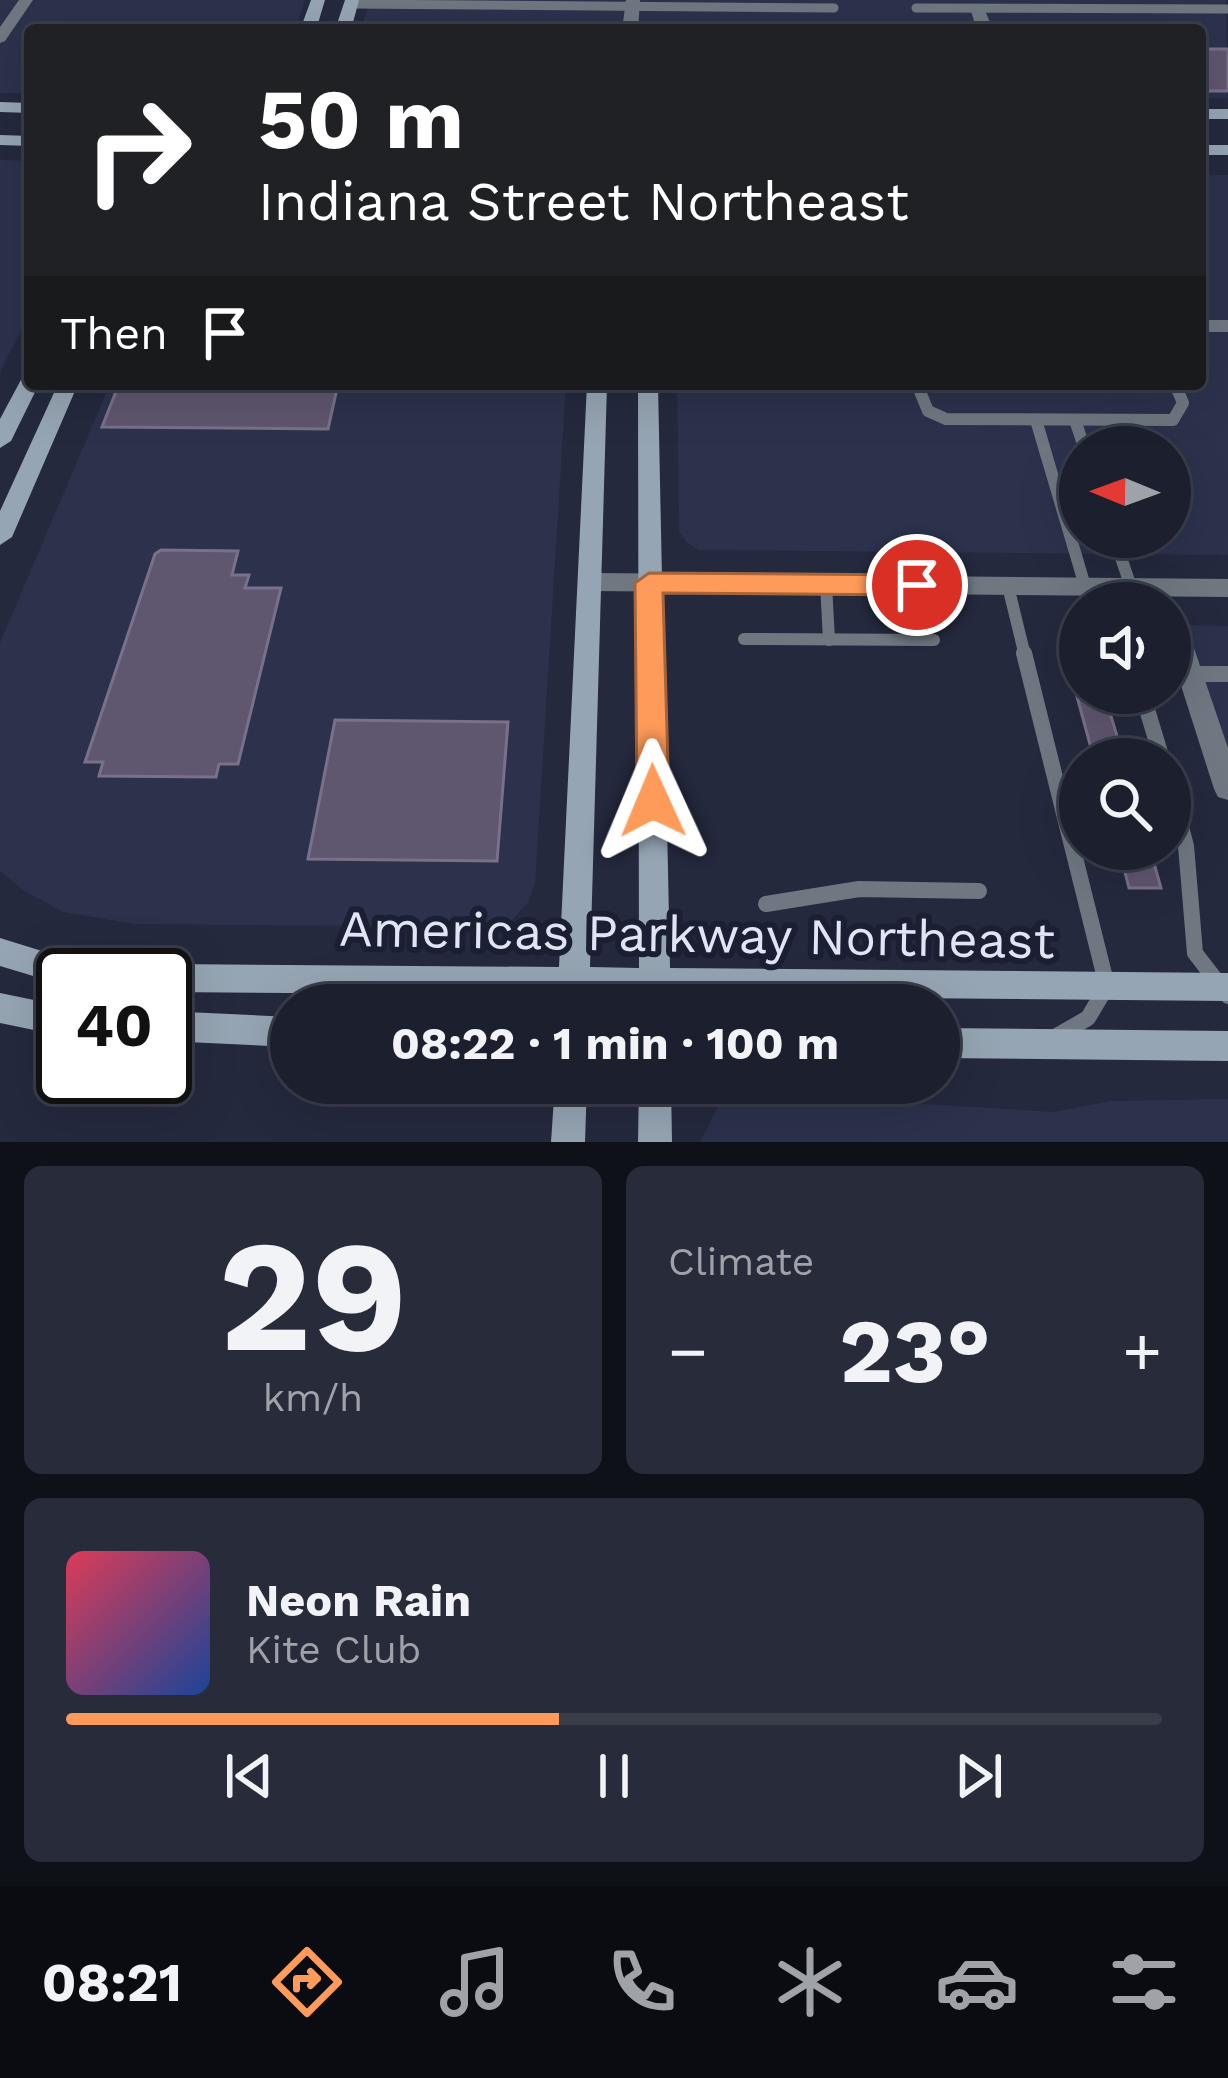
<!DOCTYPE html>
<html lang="en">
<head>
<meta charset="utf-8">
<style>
	body { margin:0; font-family:"Work Sans",sans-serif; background:#282c3a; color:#f1f3f6; height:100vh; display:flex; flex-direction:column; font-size:45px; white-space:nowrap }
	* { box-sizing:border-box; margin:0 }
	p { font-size:39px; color:#a0a2aa }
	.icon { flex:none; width:66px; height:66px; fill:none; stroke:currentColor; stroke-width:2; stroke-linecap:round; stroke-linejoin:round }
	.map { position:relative; height:1142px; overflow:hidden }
	.details { display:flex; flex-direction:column; gap:24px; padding:24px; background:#0f1119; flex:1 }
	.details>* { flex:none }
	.banner { position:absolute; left:24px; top:24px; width:1182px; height:366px; border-radius:12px; box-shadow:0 12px 48px #0002,0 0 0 3px #393d4a; background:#202124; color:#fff; overflow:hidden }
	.needle { width:78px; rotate:271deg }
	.buttons { position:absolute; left:1059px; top:426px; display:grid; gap:24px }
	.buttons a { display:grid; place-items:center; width:132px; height:132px; border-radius:50%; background:#1b1f2e; box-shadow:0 12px 48px #0002,0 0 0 3px #393d4a; font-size:60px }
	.speed { position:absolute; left:36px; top:948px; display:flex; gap:24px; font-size:60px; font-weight:700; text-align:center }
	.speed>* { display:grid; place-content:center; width:156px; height:156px; border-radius:50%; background:#1b1f2e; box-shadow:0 12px 48px #0002,0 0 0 3px #393d4a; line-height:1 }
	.speed .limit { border:6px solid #111; border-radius:18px; background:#fff; color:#111 }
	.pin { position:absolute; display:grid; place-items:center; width:102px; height:102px; color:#fff; margin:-51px; border:6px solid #fff; border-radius:50%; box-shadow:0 3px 12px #0007 }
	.me { position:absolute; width:132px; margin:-66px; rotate:359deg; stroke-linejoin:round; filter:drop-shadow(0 0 9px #0008) }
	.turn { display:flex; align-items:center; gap:42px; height:252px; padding:0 36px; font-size:54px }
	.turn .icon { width:156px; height:156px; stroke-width:2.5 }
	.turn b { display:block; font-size:84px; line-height:102px }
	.then { display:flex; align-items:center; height:114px; padding:0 36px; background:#0003; gap:24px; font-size:45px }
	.big { font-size:90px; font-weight:700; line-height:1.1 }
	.details .tile { flex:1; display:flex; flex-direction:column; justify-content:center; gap:18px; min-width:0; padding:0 42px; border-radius:18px; background:#282c3a }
	.details .dial { align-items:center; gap:0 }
	.dial b { font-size:156px; line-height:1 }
	.song { display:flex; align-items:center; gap:36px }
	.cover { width:144px; height:144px; border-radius:18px; background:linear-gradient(135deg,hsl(350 70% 55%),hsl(220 70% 35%)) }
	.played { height:12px; border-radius:6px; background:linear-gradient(90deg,#ff9b5a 45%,#393d4a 45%) }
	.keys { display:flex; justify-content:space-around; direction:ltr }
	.heat { display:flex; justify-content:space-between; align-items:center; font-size:66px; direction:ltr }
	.details .tiles { flex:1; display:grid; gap:24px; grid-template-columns:1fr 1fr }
	.tile:last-child { grid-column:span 2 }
	.trip { position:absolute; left:270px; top:984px; width:690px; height:120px; border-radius:60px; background:#1b1f2e; box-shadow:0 12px 48px #0002,0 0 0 3px #393d4a; font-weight:700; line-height:120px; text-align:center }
	.tab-bar { display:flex; height:192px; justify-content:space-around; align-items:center; background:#0b0c12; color:#a0a2aa }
	.tab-bar .icon { width:84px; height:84px }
	.tab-bar .active { color:#ff9b5a }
	.tab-bar b { font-size:54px; color:#f1f3f6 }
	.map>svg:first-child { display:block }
	.built { fill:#2c324c; fill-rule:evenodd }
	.building { fill:#5f566f; stroke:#797089; stroke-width:3 }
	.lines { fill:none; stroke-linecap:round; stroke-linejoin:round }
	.lane-far2 { stroke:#6f7881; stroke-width:9 }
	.lane-far1 { stroke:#6f7881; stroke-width:12 }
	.lane { stroke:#6f7881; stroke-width:16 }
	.street { fill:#6f7881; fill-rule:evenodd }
	.secondary { fill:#96a5b3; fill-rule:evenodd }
	.route { fill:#ff9b5a; stroke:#a6653a; stroke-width:3 }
	.labels { text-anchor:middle; stroke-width:12; stroke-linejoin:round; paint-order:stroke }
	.near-street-label { font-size:51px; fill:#e0e4f3; stroke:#1a1f33 }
</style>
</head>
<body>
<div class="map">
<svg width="1228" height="1142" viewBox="0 0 1228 1142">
	<rect width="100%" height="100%" fill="#24293e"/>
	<!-- built -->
	<g class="built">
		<polygon points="0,0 305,0 295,30 30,30 30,93 0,93"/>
		<polygon points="370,0 1226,0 1228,98 1200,98 1200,30 361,30"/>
		<polygon points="0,160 30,161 30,313 0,372"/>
		<path d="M1200 175H1228V555L699 550 686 542 679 531 677 384H1200ZM1080 447H1170V537H1080Z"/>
		<polygon points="110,384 566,384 535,884 527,904 511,921 489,927 135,924 63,912 26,892 0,871 0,643"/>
		<polygon points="1180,625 1228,626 1228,768"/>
		<polygon points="738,1093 871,1093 925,1104 1053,1112 1111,1101 1228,1099 1228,1142 700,1142 722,1099"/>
	</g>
	<!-- building -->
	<g class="building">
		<rect x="1200" y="49" width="28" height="42"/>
		<polygon points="119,384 338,384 328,429 102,427"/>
		<polygon points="161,550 238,551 232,575 249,575 245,588 281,588 238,764 219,764 216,777 99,776 103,762 85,762 155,554"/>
		<polygon points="1076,693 1104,693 1124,759 1094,759"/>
		<polygon points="335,720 508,722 497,861 308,859"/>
		<polygon points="1119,849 1150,849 1161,888 1129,888"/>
	</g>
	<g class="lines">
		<!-- lane-far2 -->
		<g class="lane-far2">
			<polyline points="351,4 834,8"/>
			<polyline points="916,8 1228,9"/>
		</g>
		<!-- lane-far1 -->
		<g class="lane-far1">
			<polyline points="1200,326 1228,326"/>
			<polyline points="917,384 928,411 946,419 1173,420 1183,403 1175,384"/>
			<polyline points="1036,420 1085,586"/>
			<polyline points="1075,420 1084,447"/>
			<polyline points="1114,537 1131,587"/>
			<polyline points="826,584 829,640"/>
			<polyline points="1008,586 1025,656"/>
			<polyline points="744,639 934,640"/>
		</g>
		<!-- lane -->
		<g class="lane">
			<polyline points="1024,653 1107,986 1088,1018 1055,1037"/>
			<polyline points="1190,674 1228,674"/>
			<polyline points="1142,693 1162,759"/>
			<polyline points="1170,785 1186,846 1195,953 1228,996"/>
			<polyline points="766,904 859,889 979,891"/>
		</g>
		<!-- street -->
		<g class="street">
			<polygon points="19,0 33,0 5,41 0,43 0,27"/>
			<polygon points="626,0 640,0 638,30 622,30"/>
			<polygon points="977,4 984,8 993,30 977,30 970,8"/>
			<polygon points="592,573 1228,579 1228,597 592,591 580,582"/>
			<polygon points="1170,604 1179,607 1182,613 1228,748 1228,800 1218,797 1214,789 1170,651"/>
		</g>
		<!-- secondary -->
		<g class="secondary">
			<polygon points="311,0 325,0 316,30 300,30"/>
			<polygon points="345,0 359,0 351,30 335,30"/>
			<polygon points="0,102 30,103 30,113 0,112"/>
			<rect x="1200" y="109" width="28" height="10"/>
			<polygon points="0,135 30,136 30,146 0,145"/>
			<rect x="1200" y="145" width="28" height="10"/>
			<polygon points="30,374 30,384 39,384 11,441 0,448 0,419 23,376"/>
			<polygon points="58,384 78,384 12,537 0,545 0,511"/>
			<polygon points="587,384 607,384 590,967 639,968 638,384 658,384 670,968 1228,973 1228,1001 670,996 671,1005 639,1005 639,996 589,996 589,1005 557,1005 558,995 165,992 165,975 151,975 154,968 165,964 559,967"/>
			<polygon points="0,938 71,960 114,965 118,975 63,975 63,985 0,966"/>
			<polygon points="0,993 63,1006 63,1036 0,1023"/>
			<polygon points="165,1011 291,1017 291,1047 165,1041"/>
			<polygon points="939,1028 1228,1031 1228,1061 939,1058"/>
			<polygon points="555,1083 587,1083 585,1142 551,1142"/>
			<polygon points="639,1083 671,1083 672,1142 638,1142"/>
		</g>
	</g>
	<!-- route -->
	<polygon class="route" points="649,573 917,575 931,585 917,595 663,593 669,801 664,811 653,814 642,811 637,801 635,583"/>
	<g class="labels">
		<!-- near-street labels -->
		<g class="near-street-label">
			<text transform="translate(697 934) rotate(1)" y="18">Americas Parkway Northeast</text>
		</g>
	</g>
</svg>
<div class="buttons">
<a><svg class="needle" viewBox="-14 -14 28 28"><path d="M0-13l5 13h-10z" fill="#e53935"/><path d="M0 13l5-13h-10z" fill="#a0a2aa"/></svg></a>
<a><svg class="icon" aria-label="sound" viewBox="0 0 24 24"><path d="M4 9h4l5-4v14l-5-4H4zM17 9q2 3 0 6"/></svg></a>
<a><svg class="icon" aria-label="search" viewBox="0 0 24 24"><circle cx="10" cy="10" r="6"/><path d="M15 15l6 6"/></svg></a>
</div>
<div class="speed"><div class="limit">40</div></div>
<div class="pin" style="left:917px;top:585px;background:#d93025"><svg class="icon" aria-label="arrive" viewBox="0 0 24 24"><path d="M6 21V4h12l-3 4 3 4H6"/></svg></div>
<svg class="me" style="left:653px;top:801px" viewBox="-20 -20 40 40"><path d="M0-17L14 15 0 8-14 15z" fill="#ff9b5a" stroke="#fff" stroke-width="4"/></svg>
<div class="trip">08:22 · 1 min · 100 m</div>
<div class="banner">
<div class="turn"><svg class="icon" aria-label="right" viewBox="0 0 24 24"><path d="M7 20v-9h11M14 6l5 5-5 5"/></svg><div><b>50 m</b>Indiana Street Northeast</div></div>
<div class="then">Then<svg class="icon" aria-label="arrive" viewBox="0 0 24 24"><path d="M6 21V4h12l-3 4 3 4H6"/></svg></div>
</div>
</div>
<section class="details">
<div class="tiles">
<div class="tile dial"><b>29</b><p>km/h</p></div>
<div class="tile"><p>Climate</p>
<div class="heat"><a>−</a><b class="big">23°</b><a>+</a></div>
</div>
<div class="tile">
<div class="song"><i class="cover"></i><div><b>Neon Rain</b><p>Kite Club</p></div></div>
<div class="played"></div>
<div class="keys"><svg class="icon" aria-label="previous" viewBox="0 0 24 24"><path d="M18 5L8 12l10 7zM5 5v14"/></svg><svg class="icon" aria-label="pause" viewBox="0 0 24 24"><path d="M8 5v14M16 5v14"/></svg><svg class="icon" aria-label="next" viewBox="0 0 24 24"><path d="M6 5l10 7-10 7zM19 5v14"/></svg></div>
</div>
</div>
</section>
<nav class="tab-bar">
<b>08:21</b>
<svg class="icon active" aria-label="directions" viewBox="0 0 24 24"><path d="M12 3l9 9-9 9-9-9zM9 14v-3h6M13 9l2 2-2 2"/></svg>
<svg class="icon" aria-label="music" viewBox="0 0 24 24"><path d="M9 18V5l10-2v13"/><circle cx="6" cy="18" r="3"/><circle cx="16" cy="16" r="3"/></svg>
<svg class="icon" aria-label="phone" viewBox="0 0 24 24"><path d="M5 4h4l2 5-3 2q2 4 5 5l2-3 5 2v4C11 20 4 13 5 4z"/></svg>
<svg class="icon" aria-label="climate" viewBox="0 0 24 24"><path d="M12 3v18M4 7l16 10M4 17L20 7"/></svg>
<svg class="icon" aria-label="car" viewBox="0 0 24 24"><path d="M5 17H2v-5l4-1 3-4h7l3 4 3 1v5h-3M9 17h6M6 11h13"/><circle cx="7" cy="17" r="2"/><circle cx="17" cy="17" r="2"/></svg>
<svg class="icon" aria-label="filters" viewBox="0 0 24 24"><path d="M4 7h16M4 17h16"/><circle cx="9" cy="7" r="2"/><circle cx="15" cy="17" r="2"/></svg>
</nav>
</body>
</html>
